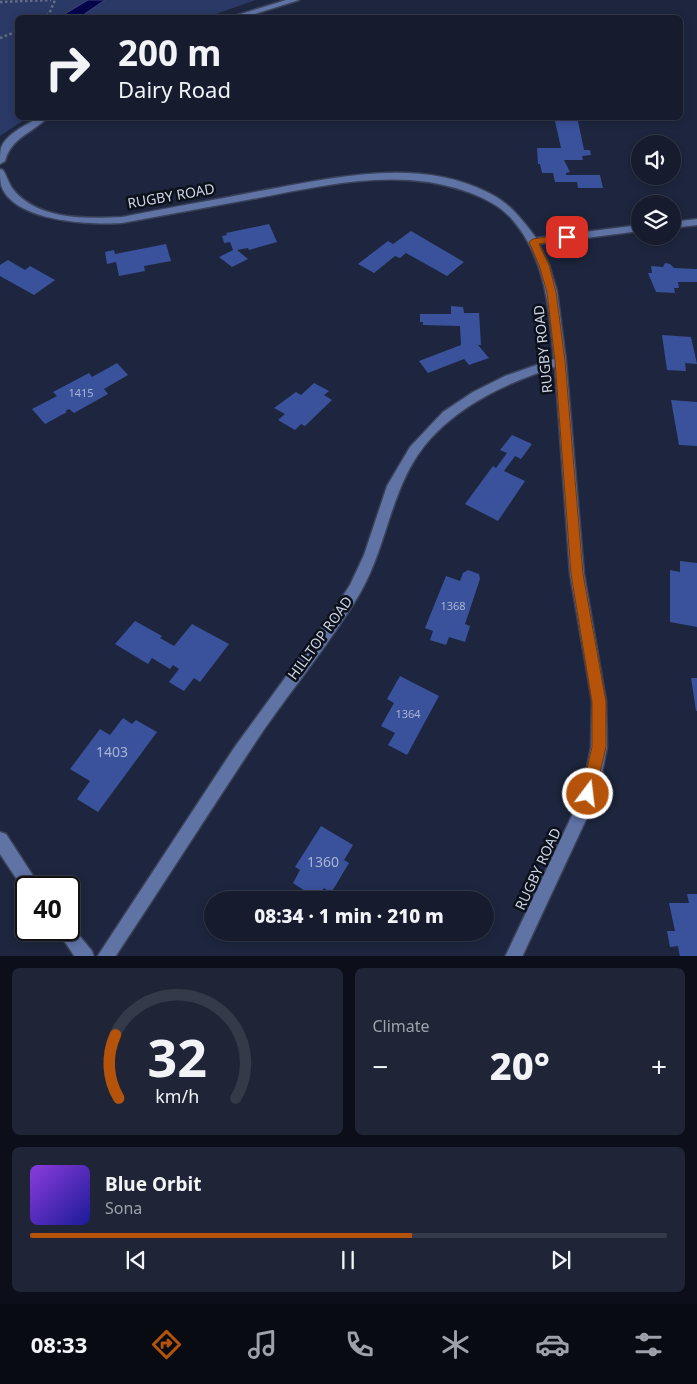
<!DOCTYPE html>
<html lang="en">
<head>
<meta charset="utf-8">
<style>
	body { margin:0; font-family:"Noto Sans",sans-serif; background:#1f2536; color:#f1f3f6; height:100vh; display:flex; flex-direction:column; font-size:19px; white-space:nowrap }
	* { box-sizing:border-box; margin:0 }
	p { font-size:16px; color:#9ea1aa }
	.icon { flex:none; width:28px; height:28px; fill:none; stroke:currentColor; stroke-width:2; stroke-linecap:round; stroke-linejoin:round }
	.map { position:relative; height:956px; overflow:hidden }
	.side { display:flex; flex-direction:column; gap:12px; padding:12px; background:#0c0f19; flex:1 }
	.side>* { flex:none }
	.banner { position:absolute; left:15px; top:15px; width:668px; height:105px; border-radius:8px; box-shadow:0 2px 8px #0003,0 0 0 1px #353a4a; background:#161c2e; color:#f1f3f6; overflow:hidden }
	.buttons { position:absolute; left:631px; top:135px; display:grid; gap:10px }
	.buttons a { display:grid; place-items:center; width:50px; height:50px; border-radius:50%; background:#161c2e; box-shadow:0 2px 8px #0003,0 0 0 1px #353a4a; font-size:25px }
	.speed { position:absolute; left:15px; top:876px; display:flex; gap:10px; font-size:25px; font-weight:700; text-align:center }
	.speed>* { display:grid; place-content:center; width:65px; height:65px; border-radius:50%; background:#161c2e; box-shadow:0 2px 8px #0003,0 0 0 1px #353a4a; line-height:1 }
	.speed .limit { border:2px solid #111; border-radius:8px; background:#fff; color:#111 }
	.pin { position:absolute; display:grid; place-items:center; width:42px; height:42px; color:#fff; margin:-21px; border-radius:10px; box-shadow:0 2px 8px #0006 }
	.me { position:absolute; width:55px; margin:-28px; rotate:15deg; stroke-linejoin:round; filter:drop-shadow(0 0 4px #0008) }
	.turn { display:flex; align-items:center; gap:18px; height:105px; padding:0 20px; font-size:22px }
	.turn .icon { width:65px; height:65px; stroke-width:2.5 }
	.turn b { display:block; font-size:35px; line-height:42px }
	.big { font-size:38px; font-weight:800; line-height:1.1 }
	.side .tile { flex:1; display:flex; flex-direction:column; justify-content:center; gap:8px; min-width:0; padding:0 18px; border-radius:8px; background:#1f2536 }
	.side .dial { align-items:center; gap:0 }
	.dial svg { height:130px; overflow:visible; fill:none; stroke:#353a4a; stroke-width:7; stroke-linecap:round; text-anchor:middle }
	.dial text { fill:#f1f3f6; stroke:none }
	.song { display:flex; align-items:center; gap:15px }
	.cover { width:60px; height:60px; border-radius:8px; background:linear-gradient(135deg,hsl(270 70% 55%),hsl(240 70% 35%)) }
	.played { height:5px; border-radius:2px; background:linear-gradient(90deg,#b45309 60%,#353a4a 60%) }
	.keys { display:flex; justify-content:space-around; direction:ltr }
	.heat { display:flex; justify-content:space-between; align-items:center; font-size:28px; direction:ltr }
	.side .tiles { flex:1; display:grid; gap:12px; grid-template-columns:1fr 1fr }
	.tile:last-child { grid-column:span 2 }
	.trip { position:absolute; left:204px; top:891px; width:290px; height:50px; border-radius:25px; background:#161c2e; box-shadow:0 2px 8px #0003,0 0 0 1px #353a4a; font-weight:800; line-height:50px; text-align:center }
	.tabs { display:flex; height:80px; justify-content:space-around; align-items:center; background:#090b12; color:#9ea1aa }
	.tabs .icon { width:35px; height:35px }
	.tabs .current { color:#b45309 }
	.tabs b { font-size:22px; color:#f1f3f6 }
	.map>svg:first-child { display:block }
	.green { fill:#2a3965 }
	.water { fill:#04044b; stroke:#404279 }
	.building { fill:#3a529b }
	.lines { fill:none; stroke-linecap:round; stroke-linejoin:round }
	.minor-casing { stroke:#394259; stroke-width:3 }
	.path { stroke:#646c81; stroke-width:2.5; stroke-dasharray:2.5 2.5; stroke-linecap:butt }
	.minor { fill:#6073a5; fill-rule:evenodd }
	.route { fill:#b45309; stroke:#753606 }
	.labels { text-anchor:middle; stroke-width:5; stroke-linejoin:round; paint-order:stroke }
	.number-label { font-size:11px; fill:#a8b4d2 }
	.street-label { font-size:14px; fill:#cdd4e4; stroke:#0b101a }
	.near-number-label { font-size:14px; fill:#a8b4d2 }
</style>
</head>
<body>
<div class="map">
<svg width="697" height="957" viewBox="0 0 697 957">
	<rect width="100%" height="100%" fill="#1d263e"/>
	<!-- green -->
	<polygon class="green" points="0,0 256,0 207,17 18,18 18,118 27,118 0,136"/>
	<!-- water -->
	<polygon class="water" points="88,0 105,0 80,17 60,17"/>
	<!-- building -->
	<g class="building">
		<polygon points="555,121 578,121 584,150 590,150 591,155 582,156 583,160 564,160 570,172 566,173 566,175 600,175 603,188 578,188 577,182 555,182 553,173 542,173 540,164 538,164 537,148 561,148"/>
		<polygon points="269,224 277,242 249,250 248,248 237,250 248,259 232,267 219,257 233,250 230,242 224,243 222,236 227,235 226,233"/>
		<polygon points="411,231 464,262 447,276 406,253 400,258 395,256 374,273 358,264 388,241 393,244"/>
		<polygon points="166,244 171,261 144,266 145,271 119,276 116,262 107,264 105,252 114,250 115,254"/>
		<polygon points="8,260 25,270 30,266 55,280 34,295 0,276 0,265"/>
		<polygon points="665,263 670,264 674,268 697,269 697,282 678,282 679,288 674,288 675,293 656,292 648,273 652,273 651,266 663,267"/>
		<polygon points="451,306 463,307 464,313 479,313 481,345 478,345 489,358 469,365 464,359 428,373 419,361 461,345 460,326 423,325 423,322 420,322 420,314 451,314"/>
		<polygon points="662,335 691,337 697,364 685,363 686,371 667,370"/>
		<polygon points="117,363 128,375 104,389 108,394 74,413 69,409 65,411 67,412 45,424 32,409 57,396 53,392 89,373 92,377"/>
		<polygon points="314,383 329,391 324,395 332,400 305,426 301,424 295,430 278,420 285,414 274,408 296,392 301,395"/>
		<polygon points="671,400 697,402 697,446 679,445"/>
		<polygon points="512,435 532,444 521,459 515,456 504,471 525,481 498,521 465,504 493,466 496,468 507,453 500,450"/>
		<polygon points="680,561 697,563 697,627 670,622 670,570 680,572"/>
		<polygon points="468,570 479,574 480,579 465,624 470,626 465,642 449,637 446,645 430,640 433,631 425,628 446,576 460,581 463,573"/>
		<polygon points="135,621 162,636 160,638 174,646 192,624 229,644 200,682 194,678 184,691 169,682 179,669 173,665 170,669 152,658 148,664 115,644"/>
		<polygon points="400,676 439,696 407,755 388,745 395,733 381,726 394,703 387,699"/>
		<polygon points="691,678 697,678 697,711 696,711"/>
		<polygon points="123,718 132,724 136,720 157,732 98,812 77,799 90,781 70,769 100,729 110,735"/>
		<polygon points="321,826 353,845 344,860 349,863 331,893 324,888 317,899 293,883 300,870 295,867"/>
		<polygon points="687,894 697,894 697,957 680,957 678,946 670,947 667,931 675,931 669,903 689,903"/>
	</g>
	<g class="lines">
		<defs>
			<g id="minor">
				<polygon points="286,0 299,0 242,18 228,18"/>
				<path d="M38 118H47C32 133 11 138 5 161L0 164C0 159 0 152 1 148 6 134 26 125 38 118Z"/>
				<path d="M0 169 3 170C7 176 8 182 12 188 36 220 86 219 122 217 168 208 214 200 260 191 334 178 416 157 487 192 509 202 522 219 536 238L640 225V231L539 244 549 265 557 291 566 361 584 574 606 701 607 747 601 778 591 809 522 957H505L576 807 585 778 591 747 592 701 570 574 555 367C510 382 464 402 431 438 390 483 389 544 359 595 330 643 295 685 263 731 213 806 165 882 115 957H97L234 748 328 619 350 585 364 555 387 486 410 447 443 412 473 392 505 376 554 359C549 309 546 256 510 217 499 205 480 196 465 191 395 167 323 186 252 199 209 207 165 215 122 223 91 225 13 222 1 185 0 180 0 174 0 169Z"/>
				<polygon points="697,219 697,225 672,228 672,222"/>
				<polygon points="0,832 6,834 41,888 26,888 26,893 0,854"/>
				<polygon points="69,923 92,951 94,957 75,957 57,930 69,930"/>
			</g>
		</defs>
		<!-- minor casing -->
		<use href="#minor" class="minor-casing"/>
		<!-- path -->
		<g class="path">
			<polyline points="0,2 51,0"/>
			<polyline points="42,18 49,14 55,0"/>
			<polyline points="0,38 18,31"/>
		</g>
		<!-- minor -->
		<use href="#minor" class="minor"/>
	</g>
	<!-- route -->
	<polygon class="route" points="567,234 572,237 571,239 539,244 549,265 556,292 565,361 583,574 606,702 606,747 595,794 593,799 588,801 583,799 581,794 592,747 592,702 571,574 555,361 547,292 539,265 529,242 533,239"/>
	<g class="labels">
		<!-- number labels -->
		<g class="number-label">
			<text x="81" y="397">1415</text>
			<text x="453" y="610">1368</text>
			<text x="408" y="718">1364</text>
		</g>
		<!-- street labels -->
		<g class="street-label">
			<text transform="translate(171 196) rotate(-10)" y="5">RUGBY ROAD</text>
			<text transform="translate(543 349) rotate(-96)" y="5">RUGBY ROAD</text>
			<text transform="translate(320 638) rotate(-54)" y="5">HILLTOP ROAD</text>
			<text transform="translate(538 869) rotate(-65)" y="5">RUGBY ROAD</text>
		</g>
		<!-- near-number labels -->
		<g class="near-number-label">
			<text x="112" y="757">1403</text>
			<text x="323" y="867">1360</text>
		</g>
	</g>
</svg>
<div class="buttons">
<a><svg class="icon" aria-label="sound" viewBox="0 0 24 24"><path d="M4 9h4l5-4v14l-5-4H4zM17 9q2 3 0 6"/></svg></a>
<a><svg class="icon" aria-label="layers" viewBox="0 0 24 24"><path d="M12 4l9 5-9 5-9-5zM3 14l9 5 9-5"/></svg></a>
</div>
<div class="speed"><div class="limit">40</div></div>
<div class="pin" style="left:567px;top:237px;background:#d93025"><svg class="icon" aria-label="arrive" viewBox="0 0 24 24"><path d="M6 21V4h12l-3 4 3 4H6"/></svg></div>
<svg class="me" style="left:588px;top:794px" viewBox="-20 -20 40 40"><circle r="17" fill="#b45309" stroke="#fff" stroke-width="3"/><path d="M0-11L8 9 0 5-8 9z" fill="#fff"/></svg>
<div class="trip">08:34 · 1 min · 210 m</div>
<div class="banner">
<div class="turn"><svg class="icon" aria-label="right" viewBox="0 0 24 24"><path d="M7 20v-9h11M14 6l5 5-5 5"/></svg><div><b>200 m</b>Dairy Road</div></div>
</div>
</div>
<section class="side">
<div class="tiles">
<div class="tile dial"><svg viewBox="0 0 100 80">
<path d="M14 69A42 42 0 1 1 86 69"/>
<path d="M14 69A42 42 0 0 1 12 30" stroke="#b45309"/>
<text x="50" y="56" font-size="32" font-weight="700">32</text>
<text x="50" y="72" font-size="11">km/h</text>
</svg></div>
<div class="tile"><p>Climate</p>
<div class="heat"><a>−</a><b class="big">20°</b><a>+</a></div>
</div>
<div class="tile">
<div class="song"><i class="cover"></i><div><b>Blue Orbit</b><p>Sona</p></div></div>
<div class="played"></div>
<div class="keys"><svg class="icon" aria-label="previous" viewBox="0 0 24 24"><path d="M18 5L8 12l10 7zM5 5v14"/></svg><svg class="icon" aria-label="pause" viewBox="0 0 24 24"><path d="M8 5v14M16 5v14"/></svg><svg class="icon" aria-label="next" viewBox="0 0 24 24"><path d="M6 5l10 7-10 7zM19 5v14"/></svg></div>
</div>
</div>
</section>
<nav class="tabs">
<b>08:33</b>
<svg class="icon current" aria-label="directions" viewBox="0 0 24 24"><path d="M12 3l9 9-9 9-9-9zM9 14v-3h6M13 9l2 2-2 2"/></svg>
<svg class="icon" aria-label="music" viewBox="0 0 24 24"><path d="M9 18V5l10-2v13"/><circle cx="6" cy="18" r="3"/><circle cx="16" cy="16" r="3"/></svg>
<svg class="icon" aria-label="phone" viewBox="0 0 24 24"><path d="M5 4h4l2 5-3 2q2 4 5 5l2-3 5 2v4C11 20 4 13 5 4z"/></svg>
<svg class="icon" aria-label="climate" viewBox="0 0 24 24"><path d="M12 3v18M4 7l16 10M4 17L20 7"/></svg>
<svg class="icon" aria-label="car" viewBox="0 0 24 24"><path d="M5 17H2v-5l4-1 3-4h7l3 4 3 1v5h-3M9 17h6M6 11h13"/><circle cx="7" cy="17" r="2"/><circle cx="17" cy="17" r="2"/></svg>
<svg class="icon" aria-label="filters" viewBox="0 0 24 24"><path d="M4 7h16M4 17h16"/><circle cx="9" cy="7" r="2"/><circle cx="15" cy="17" r="2"/></svg>
</nav>
</body>
</html>
